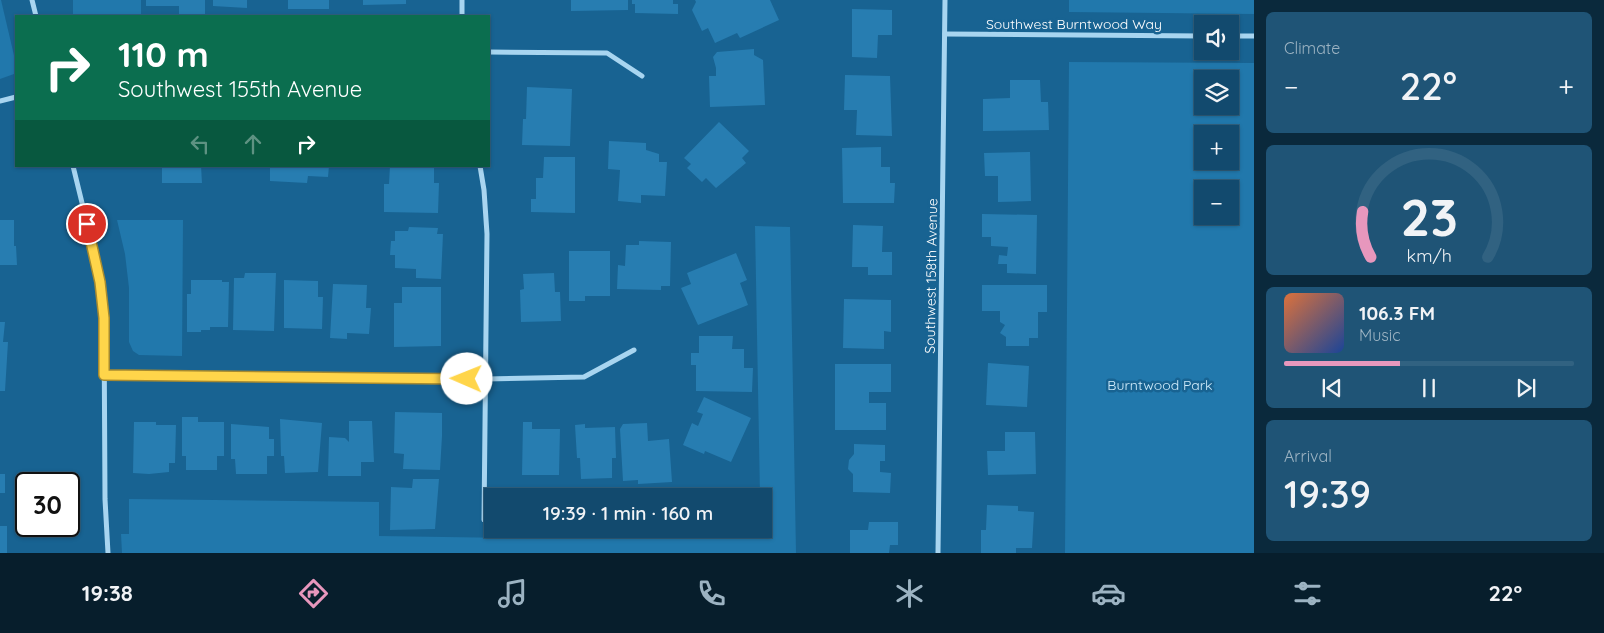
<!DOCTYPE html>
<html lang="en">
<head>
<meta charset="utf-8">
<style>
	body { margin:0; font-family:Quicksand,sans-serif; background:#1f5476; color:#f1f3f6; height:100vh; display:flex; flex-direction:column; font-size:19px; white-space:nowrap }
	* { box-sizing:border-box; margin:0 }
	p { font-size:16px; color:#9cb3c2 }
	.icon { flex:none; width:28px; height:28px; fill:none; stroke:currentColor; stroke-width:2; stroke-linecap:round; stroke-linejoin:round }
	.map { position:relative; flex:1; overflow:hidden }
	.sheet { display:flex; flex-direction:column; gap:12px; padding:12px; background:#0a293c; width:350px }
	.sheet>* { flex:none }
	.banner { position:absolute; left:15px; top:15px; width:475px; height:152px; border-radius:0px; box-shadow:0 1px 4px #0004,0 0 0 1px #316281; background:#0b6e4f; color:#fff; overflow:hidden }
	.fabs { position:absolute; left:1194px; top:15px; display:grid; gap:10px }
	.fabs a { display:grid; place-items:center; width:45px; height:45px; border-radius:0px; background:#124a6e; box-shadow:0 1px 4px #0004,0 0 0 1px #316281; font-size:25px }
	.speed { position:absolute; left:15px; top:472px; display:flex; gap:10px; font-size:25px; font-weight:700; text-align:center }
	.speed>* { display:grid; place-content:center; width:65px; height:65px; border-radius:50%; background:#124a6e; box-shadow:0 1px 4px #0004,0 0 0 1px #316281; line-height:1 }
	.speed .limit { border:2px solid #111; border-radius:8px; background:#fff; color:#111 }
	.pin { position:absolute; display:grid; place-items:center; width:42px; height:42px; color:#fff; margin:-21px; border:2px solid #fff; border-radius:50%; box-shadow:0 1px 5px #0007 }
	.me { position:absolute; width:55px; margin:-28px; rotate:271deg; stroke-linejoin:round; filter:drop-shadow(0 0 4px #0008) }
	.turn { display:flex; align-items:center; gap:18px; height:105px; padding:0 20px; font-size:22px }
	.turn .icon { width:65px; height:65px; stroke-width:2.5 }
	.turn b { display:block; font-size:35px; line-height:42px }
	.lanes { display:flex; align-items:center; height:48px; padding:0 20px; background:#0003; justify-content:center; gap:25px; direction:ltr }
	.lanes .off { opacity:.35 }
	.big { font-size:38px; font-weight:600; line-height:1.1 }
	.sheet .tile { flex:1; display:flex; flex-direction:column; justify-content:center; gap:8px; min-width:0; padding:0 18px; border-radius:8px; background:#1f5476 }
	.sheet .dial { align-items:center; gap:0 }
	.dial svg { height:130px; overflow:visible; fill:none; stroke:#316281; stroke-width:7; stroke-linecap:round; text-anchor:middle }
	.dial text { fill:#f1f3f6; stroke:none }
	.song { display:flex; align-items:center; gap:15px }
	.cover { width:60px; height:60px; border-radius:8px; background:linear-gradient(135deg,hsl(20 70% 55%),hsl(220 70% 35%)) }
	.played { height:5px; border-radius:2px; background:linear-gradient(90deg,#e797bd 40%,#316281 40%) }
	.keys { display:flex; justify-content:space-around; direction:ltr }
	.heat { display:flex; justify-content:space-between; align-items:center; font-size:28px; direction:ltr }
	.trip { position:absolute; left:484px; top:488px; width:288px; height:50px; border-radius:0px; background:#124a6e; box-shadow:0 1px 4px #0004,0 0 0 1px #316281; font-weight:600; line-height:50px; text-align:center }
	.menu { display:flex; height:80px; justify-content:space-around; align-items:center; background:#071e2c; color:#9cb3c2 }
	.menu .icon { width:35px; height:35px }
	.menu .active { color:#e797bd }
	.menu b { font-size:22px; color:#f1f3f6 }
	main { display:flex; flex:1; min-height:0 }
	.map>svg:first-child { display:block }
	.green { fill:#2178ac; fill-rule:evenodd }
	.building { fill:#277db1 }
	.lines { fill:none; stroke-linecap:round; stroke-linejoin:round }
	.street { stroke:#a8d5f0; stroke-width:5 }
	.route-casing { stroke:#a68a30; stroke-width:12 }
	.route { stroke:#ffd54a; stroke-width:9 }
	.labels { text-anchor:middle; stroke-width:5; stroke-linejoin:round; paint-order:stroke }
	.street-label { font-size:14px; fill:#fff; stroke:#186392 }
	.park-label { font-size:14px; fill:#cfebfb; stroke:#186392 }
</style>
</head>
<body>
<main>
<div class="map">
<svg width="1254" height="553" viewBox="0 0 1254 553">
	<rect width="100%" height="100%" fill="#186392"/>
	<!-- green -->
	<g class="green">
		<polygon points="0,0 1,0 16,64 16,70 14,74 0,79"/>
		<rect x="73" y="0" width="68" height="16"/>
		<polygon points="1069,0 1254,0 1254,14 1069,12"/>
		<path d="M1069 62 1254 63V553H1065ZM1202 79H1230V106H1202ZM1202 134H1230V161H1202ZM1202 189H1230V216H1202Z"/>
		<polygon points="117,220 183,220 182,356 139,355 133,351 129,342 129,288 125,254"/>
		<polygon points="755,226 790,227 796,553 122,553 121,534 129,534 129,499 379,502 379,536 512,538 512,529 762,529 762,496 760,496"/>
	</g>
	<!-- building -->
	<g class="building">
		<polygon points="146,0 205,0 205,15 179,15 179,6 146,6"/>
		<polygon points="213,0 247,0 247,8 213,6"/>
		<rect x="288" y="0" width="41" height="9"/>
		<polygon points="363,0 406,0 406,4 363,5"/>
		<polygon points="571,0 628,0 628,10 571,11"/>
		<polygon points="632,0 673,0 673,4 678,4 678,14 635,13 635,4 632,4"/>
		<polygon points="695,0 770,0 779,20 740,38 737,33 715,43 708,28 702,31 692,10 696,2"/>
		<polygon points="852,9 892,10 892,35 878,35 877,58 852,57"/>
		<polygon points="754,49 754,55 763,60 765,105 710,107 709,76 716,76 716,68 713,57 717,52"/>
		<polygon points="845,75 890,76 892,136 856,135 857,110 844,110"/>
		<polygon points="1010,80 1040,80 1041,102 1048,102 1049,130 983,131 983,99 1010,98"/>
		<polygon points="527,87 572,89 570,146 522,145 523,119 526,119"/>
		<polygon points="719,122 749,151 742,158 746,163 716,188 706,178 702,182 687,168 691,164 684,158"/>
		<polygon points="609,141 646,143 646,150 659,154 659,162 667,162 665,196 641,195 641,203 618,201 620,170 608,169"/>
		<polygon points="881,147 881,167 890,167 890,183 895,183 894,203 843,203 842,148"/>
		<polygon points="1030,152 1031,201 998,202 998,176 985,176 984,153"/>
		<polygon points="544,157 575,157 575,213 531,212 531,199 536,199 536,178 543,178"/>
		<polygon points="162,166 201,166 202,183 162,183"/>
		<polygon points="270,166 329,166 328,177 308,176 307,183 270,181"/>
		<polygon points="390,166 434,166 434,183 439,183 438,213 384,212 384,184 389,184"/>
		<polygon points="982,214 1037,215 1036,274 1007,273 1007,264 998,264 999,255 1007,256 1008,247 991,246 991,237 982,237"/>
		<polygon points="0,220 14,220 14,246 16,246 17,265 0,265"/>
		<polygon points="853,225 883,226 882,252 892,252 892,275 868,275 868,267 852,267"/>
		<polygon points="409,227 438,228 437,234 443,234 441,279 416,278 416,269 395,268 395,255 390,255 391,241 395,241 395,231 408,231"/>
		<polygon points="639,241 671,242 670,286 661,286 661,290 617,289 618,265 625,266 626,245 639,245"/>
		<polygon points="569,251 610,251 610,296 585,296 585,301 569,301"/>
		<polygon points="736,253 747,280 740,283 748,305 698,325 681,288 691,284 687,273"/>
		<polygon points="245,273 276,273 274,331 233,330 234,278 244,278"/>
		<polygon points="554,273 555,292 560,292 561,321 521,322 520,290 524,289 523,274"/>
		<polygon points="191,280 222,280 222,282 229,282 228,327 210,327 210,330 201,330 201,332 187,332 187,294 191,294"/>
		<polygon points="284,280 318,281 318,297 323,297 322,329 284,328"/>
		<polygon points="333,284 367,285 366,308 371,308 369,334 347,333 347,339 330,338"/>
		<polygon points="982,285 1047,285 1047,312 1038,312 1038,338 1029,338 1029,346 1006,346 1006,337 1000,333 1005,325 1000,322 1000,311 982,311"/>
		<polygon points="402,287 441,287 441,346 394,347 394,303 402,303"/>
		<polygon points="844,299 891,300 891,332 884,331 884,349 843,348"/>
		<polygon points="0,322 5,322 3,342 8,342 5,391 0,391"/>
		<polygon points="699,336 733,336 732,349 744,349 744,368 753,368 752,392 696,391 696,365 691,365 691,353 699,353"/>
		<polygon points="988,363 1029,366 1027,407 986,405"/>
		<polygon points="835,364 891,364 891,392 869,392 869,403 886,403 886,430 835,430"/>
		<polygon points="704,397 751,418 731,462 705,451 704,454 683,445 692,423 698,426 703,414 697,412"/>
		<polygon points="395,412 442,413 442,436 440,470 403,469 404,454 394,453"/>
		<polygon points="182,417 198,417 198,422 224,422 224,456 217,456 217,470 186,470 186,456 182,456"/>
		<polygon points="280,419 322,423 318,472 285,473 284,456 281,456"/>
		<polygon points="349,421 372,421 374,462 361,462 361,476 328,476 329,437 345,438 349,442"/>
		<polygon points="134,422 156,422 156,425 176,425 175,463 169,463 169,472 149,474 133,473"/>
		<polygon points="523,422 532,422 532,429 560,429 559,475 522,475"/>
		<polygon points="647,423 648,441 669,439 672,482 638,484 638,480 623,481 620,429 623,424"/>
		<polygon points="231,424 269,427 269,439 274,439 274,456 267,456 267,474 236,474 235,459 231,459"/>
		<polygon points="585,424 585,428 615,427 616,458 612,458 612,478 581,479 580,458 577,458 575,425"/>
		<polygon points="1005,432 1035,432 1036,474 988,475 987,451 1005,451"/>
		<polygon points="854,444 885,445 885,461 880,461 880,472 891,473 890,493 853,492 853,474 848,469 849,460 854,454"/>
		<rect x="0" y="474" width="5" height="19"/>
		<polygon points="413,479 439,479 435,529 390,530 391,487 412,488"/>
		<polygon points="987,505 1018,506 1018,511 1034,512 1032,548 1016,548 1016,553 981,553 981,530 986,530"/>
		<polygon points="869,522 898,522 898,545 890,545 889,553 850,553 850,530 868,530"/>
		<rect x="0" y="526" width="7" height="27"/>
	</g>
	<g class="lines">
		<!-- street -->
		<g class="street">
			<polyline points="32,0 36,16"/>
			<polyline points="462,16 462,0"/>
			<polyline points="945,34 1202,36"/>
			<polyline points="1230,36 1254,36"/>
			<polyline points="489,52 607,53 642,76"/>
			<polyline points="0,101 16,97"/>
			<polyline points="73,166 96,260 104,318 105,499 108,553"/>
			<polyline points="480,166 484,190 487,234 484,520"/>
			<polyline points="104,375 486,379 584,377 634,350"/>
			<polyline points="938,553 945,0"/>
		</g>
	</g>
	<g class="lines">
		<defs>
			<polyline id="route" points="87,224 100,282 104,318 104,375 467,379"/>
		</defs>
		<!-- route casing -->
		<use href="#route" class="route-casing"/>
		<!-- route -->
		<use href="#route" class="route"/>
	</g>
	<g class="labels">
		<!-- street labels -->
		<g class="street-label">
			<text x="1074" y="29">Southwest Burntwood Way</text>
			<text transform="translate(931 276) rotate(-89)" y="5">Southwest 158th Avenue</text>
		</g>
		<!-- park labels -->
		<g class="park-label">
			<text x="1160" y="390">Burntwood Park</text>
		</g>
	</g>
</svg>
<div class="fabs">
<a><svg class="icon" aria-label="sound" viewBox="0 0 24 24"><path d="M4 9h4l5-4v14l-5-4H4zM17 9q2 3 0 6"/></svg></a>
<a><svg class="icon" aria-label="layers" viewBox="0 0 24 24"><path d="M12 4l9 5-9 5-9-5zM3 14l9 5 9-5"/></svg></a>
<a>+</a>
<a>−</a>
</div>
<div class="speed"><div class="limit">30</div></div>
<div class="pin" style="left:87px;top:224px;background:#d93025"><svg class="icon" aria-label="arrive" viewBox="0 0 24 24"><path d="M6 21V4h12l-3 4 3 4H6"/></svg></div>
<svg class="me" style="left:467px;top:379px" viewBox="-20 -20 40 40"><circle r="19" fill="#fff"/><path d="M0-13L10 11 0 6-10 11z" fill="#ffd54a"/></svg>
<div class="trip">19:39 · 1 min · 160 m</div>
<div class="banner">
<div class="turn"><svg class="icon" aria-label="right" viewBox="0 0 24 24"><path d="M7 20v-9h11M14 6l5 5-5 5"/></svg><div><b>110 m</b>Southwest 155th Avenue</div></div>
<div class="lanes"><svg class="icon off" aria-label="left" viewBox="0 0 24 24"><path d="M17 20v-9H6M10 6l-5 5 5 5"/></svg><svg class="icon off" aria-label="ahead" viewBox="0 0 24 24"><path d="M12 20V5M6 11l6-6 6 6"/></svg><svg class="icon" aria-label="right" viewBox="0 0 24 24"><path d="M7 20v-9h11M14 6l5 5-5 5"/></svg></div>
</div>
</div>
<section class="sheet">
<div class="tile"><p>Climate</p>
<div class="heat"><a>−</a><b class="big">22°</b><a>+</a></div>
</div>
<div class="tile dial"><svg viewBox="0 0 100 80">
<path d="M14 69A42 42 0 1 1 86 69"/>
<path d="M14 69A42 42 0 0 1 9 41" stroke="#e797bd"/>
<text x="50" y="56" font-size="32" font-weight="700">23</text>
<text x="50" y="72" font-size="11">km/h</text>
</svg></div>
<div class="tile">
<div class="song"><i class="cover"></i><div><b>106.3 FM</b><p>Music</p></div></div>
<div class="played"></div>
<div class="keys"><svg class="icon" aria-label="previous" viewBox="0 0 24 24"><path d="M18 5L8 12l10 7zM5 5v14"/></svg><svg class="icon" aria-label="pause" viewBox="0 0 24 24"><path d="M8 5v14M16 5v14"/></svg><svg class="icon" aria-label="next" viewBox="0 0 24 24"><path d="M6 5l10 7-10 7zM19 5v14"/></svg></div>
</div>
<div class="tile"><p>Arrival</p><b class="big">19:39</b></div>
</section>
</main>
<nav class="menu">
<b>19:38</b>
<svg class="icon active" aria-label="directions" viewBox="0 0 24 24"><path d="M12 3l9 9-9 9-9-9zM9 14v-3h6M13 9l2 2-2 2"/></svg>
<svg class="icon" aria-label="music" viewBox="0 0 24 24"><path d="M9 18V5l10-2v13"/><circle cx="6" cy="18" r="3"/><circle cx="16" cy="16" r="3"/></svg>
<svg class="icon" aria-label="phone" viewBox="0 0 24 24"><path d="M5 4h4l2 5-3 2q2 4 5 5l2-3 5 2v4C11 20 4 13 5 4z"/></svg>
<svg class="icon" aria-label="climate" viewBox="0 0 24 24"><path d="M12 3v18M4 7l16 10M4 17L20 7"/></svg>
<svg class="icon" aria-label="car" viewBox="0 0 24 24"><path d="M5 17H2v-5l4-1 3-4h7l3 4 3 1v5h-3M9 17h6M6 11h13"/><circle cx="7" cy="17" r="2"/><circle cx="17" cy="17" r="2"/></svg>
<svg class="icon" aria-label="filters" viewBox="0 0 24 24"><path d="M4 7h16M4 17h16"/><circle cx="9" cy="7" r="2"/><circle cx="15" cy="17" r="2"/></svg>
<b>22°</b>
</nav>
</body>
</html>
